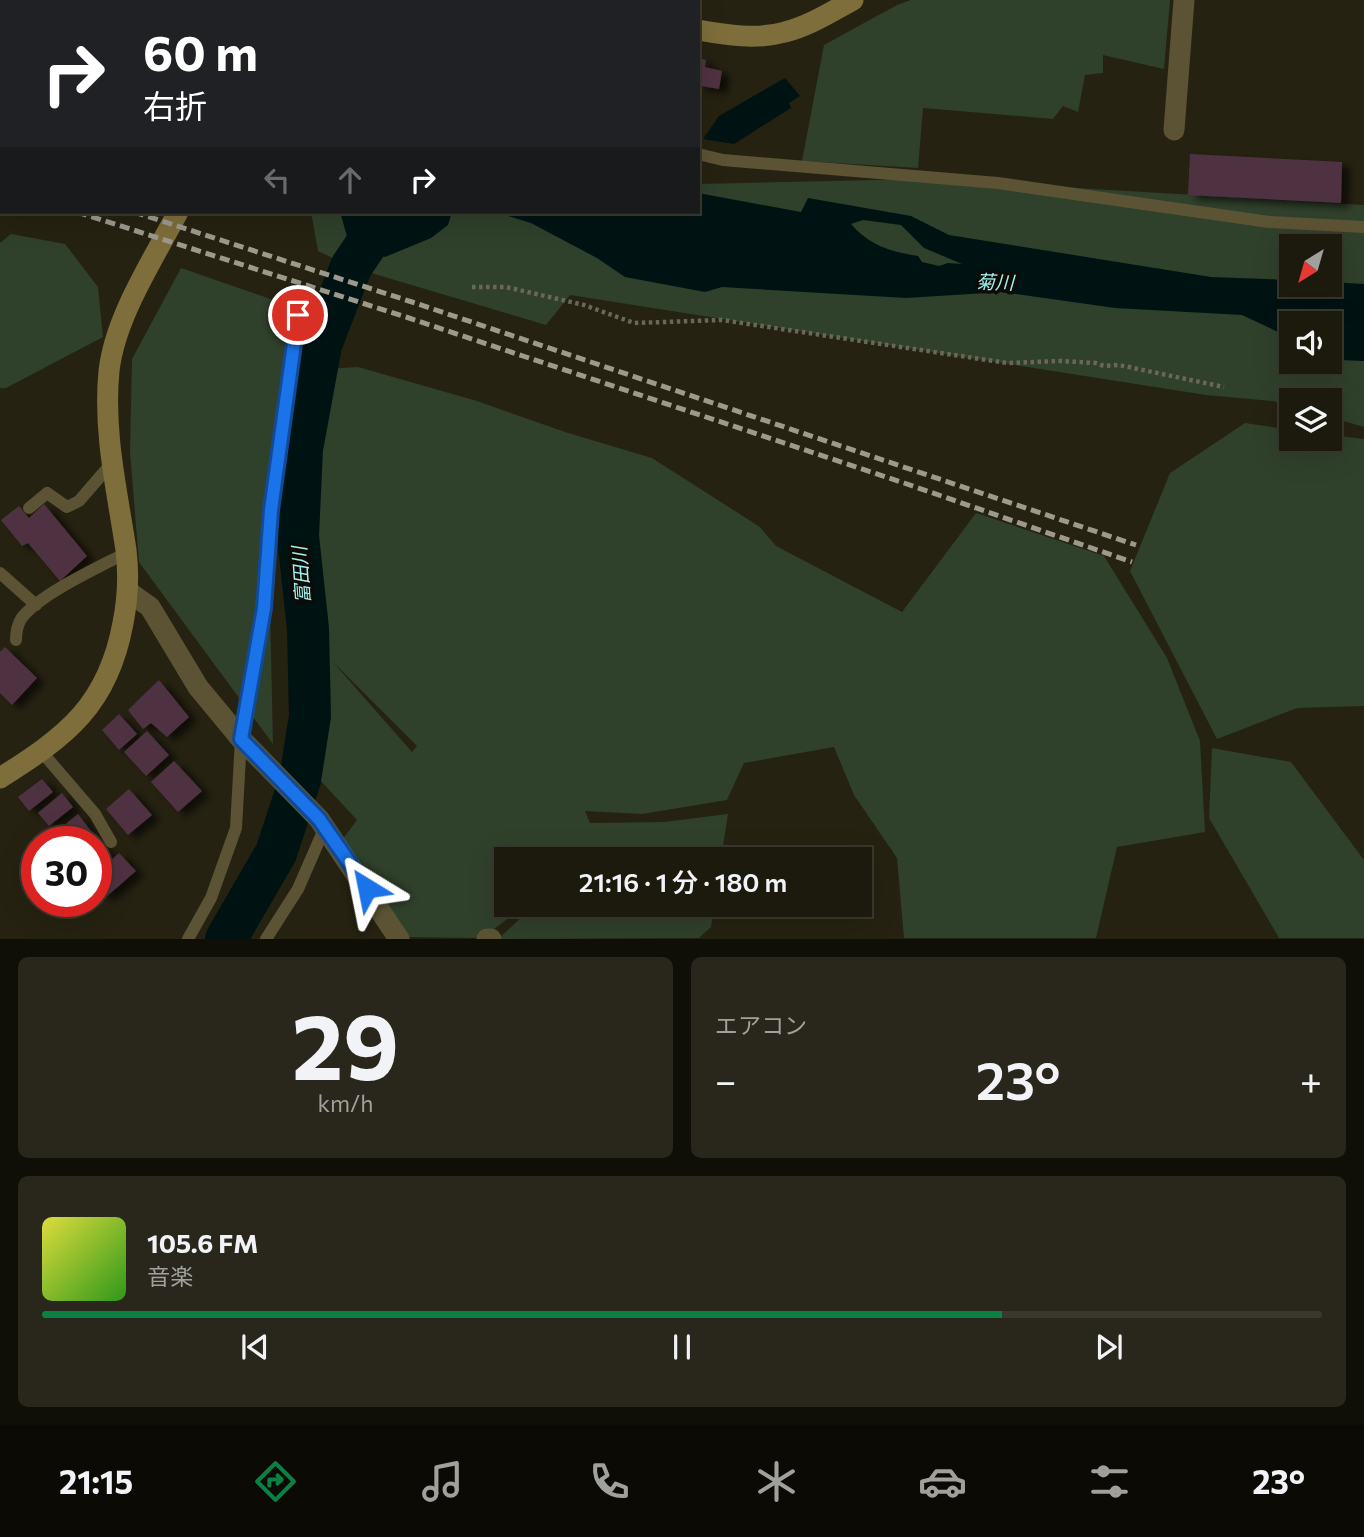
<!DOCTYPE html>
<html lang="ja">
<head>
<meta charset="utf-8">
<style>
	body { margin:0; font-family:Commissioner,"Noto Sans JP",sans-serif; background:#29271b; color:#f1f3f6; height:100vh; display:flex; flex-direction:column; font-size:26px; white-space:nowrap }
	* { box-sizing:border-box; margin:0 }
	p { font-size:23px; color:#a0a19d }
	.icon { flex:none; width:38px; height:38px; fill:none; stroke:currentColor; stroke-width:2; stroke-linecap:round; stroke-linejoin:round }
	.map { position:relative; height:939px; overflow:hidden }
	.sheet { display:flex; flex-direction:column; gap:18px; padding:18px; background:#0f0e07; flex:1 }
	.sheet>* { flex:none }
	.banner { position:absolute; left:0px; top:0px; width:700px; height:214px; box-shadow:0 7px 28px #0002,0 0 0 2px #3a382e; background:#202124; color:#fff; overflow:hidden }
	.needle { width:46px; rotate:217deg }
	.fabs { position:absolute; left:1279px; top:234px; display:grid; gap:14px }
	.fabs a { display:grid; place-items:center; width:63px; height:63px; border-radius:0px; background:#1c1a0d; box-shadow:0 7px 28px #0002,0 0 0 2px #3a382e; font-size:35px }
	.speed { position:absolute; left:21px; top:826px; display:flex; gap:14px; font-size:35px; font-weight:700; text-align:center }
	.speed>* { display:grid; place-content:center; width:91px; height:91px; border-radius:50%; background:#1c1a0d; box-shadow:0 7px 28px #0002,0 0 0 2px #3a382e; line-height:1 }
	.speed .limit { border:10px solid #d22; background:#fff; color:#111 }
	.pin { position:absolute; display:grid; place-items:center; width:60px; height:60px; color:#fff; margin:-30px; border:4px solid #fff; border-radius:50%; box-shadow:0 2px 7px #0007 }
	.me { position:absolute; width:77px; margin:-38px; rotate:325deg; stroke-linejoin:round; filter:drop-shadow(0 0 5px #0008) }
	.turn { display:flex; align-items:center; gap:24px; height:147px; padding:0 28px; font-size:32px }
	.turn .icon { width:91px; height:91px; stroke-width:2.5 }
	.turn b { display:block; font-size:49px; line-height:60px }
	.lanes { display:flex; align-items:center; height:66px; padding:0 28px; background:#0003; justify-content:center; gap:35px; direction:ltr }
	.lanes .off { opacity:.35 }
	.big { font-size:52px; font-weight:600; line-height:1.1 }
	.sheet .card { flex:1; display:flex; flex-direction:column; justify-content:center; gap:10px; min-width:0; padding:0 24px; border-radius:10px; background:#29271b }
	.sheet .dial { align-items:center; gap:0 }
	.dial b { font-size:91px; line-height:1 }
	.song { display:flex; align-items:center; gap:21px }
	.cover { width:84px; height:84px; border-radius:10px; background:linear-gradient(135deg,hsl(60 70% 55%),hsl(110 70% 35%)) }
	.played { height:7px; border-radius:4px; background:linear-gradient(90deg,#0b8043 75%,#3a382e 75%) }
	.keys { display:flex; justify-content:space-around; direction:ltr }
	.heat { display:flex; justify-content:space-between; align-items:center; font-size:38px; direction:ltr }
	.sheet .tiles { flex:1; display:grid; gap:18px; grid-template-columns:1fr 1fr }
	.card:last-child { grid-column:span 2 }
	.trip { position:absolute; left:494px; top:847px; width:378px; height:70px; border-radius:0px; background:#1c1a0d; box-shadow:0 7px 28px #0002,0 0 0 2px #3a382e; font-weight:600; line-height:70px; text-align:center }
	.tab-bar { display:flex; height:112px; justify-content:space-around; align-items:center; background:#0b0a05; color:#a0a19d }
	.tab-bar .icon { width:49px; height:49px }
	.tab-bar .active { color:#0b8043 }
	.tab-bar b { font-size:32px; color:#f1f3f6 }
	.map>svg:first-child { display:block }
	.green { fill:#2f402b; fill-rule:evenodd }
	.water { fill:#001313; fill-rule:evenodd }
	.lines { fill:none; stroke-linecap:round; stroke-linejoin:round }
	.river { stroke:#001313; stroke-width:42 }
	.building { fill:#4f3342; filter:url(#shadow) }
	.path { stroke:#6a6758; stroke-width:4.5; stroke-dasharray:3.5 3.5; stroke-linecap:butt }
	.lane { stroke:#5c5334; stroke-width:12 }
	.street { stroke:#5c5334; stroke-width:21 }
	.secondary { stroke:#7e6e3b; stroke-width:21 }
	.rail { stroke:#9c9a8d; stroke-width:5; stroke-dasharray:10 5; stroke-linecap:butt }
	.route-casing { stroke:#114b97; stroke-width:18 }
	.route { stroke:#1a73e8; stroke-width:12 }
	.labels { text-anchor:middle; stroke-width:7; stroke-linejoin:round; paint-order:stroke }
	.water-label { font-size:19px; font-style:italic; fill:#a3f2f2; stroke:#0d0b05 }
</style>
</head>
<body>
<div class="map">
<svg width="1364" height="939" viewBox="0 0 1364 939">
	<defs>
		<filter id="shadow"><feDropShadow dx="8" dy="4.5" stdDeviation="3.5" flood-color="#0009"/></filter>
	</defs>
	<rect width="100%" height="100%" fill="#252211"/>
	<!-- green -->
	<g class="green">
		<polygon points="911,0 1170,0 1164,69 1103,55 1103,73 1085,75 1078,112 1063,106 1053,119 923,108 918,168 802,161 824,45 897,5"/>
		<path d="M923 179 1364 205V427L1330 417V401H1292L1291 406 1273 401 1206 395 570 295 546 325 351 267 318 251 311 212H698V184ZM1292 247H1330V285H1292ZM1292 324H1330V362H1292Z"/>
		<polygon points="11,234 65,244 98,287 103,337 6,388 0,388 0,243"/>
		<polygon points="181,268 314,314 285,394 268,517 273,744 139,562 130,452 132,359"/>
		<path d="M358 367 477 401 565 432 652 458 760 527 776 546 902 612 976 513 1104 556 1167 658 1200 741 1205 832 1117 847 1096 938H904L897 858 854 795 834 747 744 763 727 800 642 814 585 811 590 823 664 822 728 814 721 859H586L588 856 583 859H506V905H525L493 930 477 938 408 937 342 840 357 820 319 779 321 649 304 597 310 513 302 449 326 369ZM332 661 417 746 412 752Z"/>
		<polygon points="1245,423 1291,430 1292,439 1330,439 1330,435 1364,439 1364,706 1297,708 1217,739 1130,571 1170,473"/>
		<polygon points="1212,748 1291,762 1364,860 1364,938 1279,938 1209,818"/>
		<polygon points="535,905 714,905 711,927 699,938 498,939"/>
	</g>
	<!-- water -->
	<g class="water">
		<polygon points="785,78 800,96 789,103 791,108 734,144 703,139 719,116"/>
		<path d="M698 193 801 212 808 198 911 216 949 235 1211 277 1291 280 1292 285H1330V282L1364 284V361L1340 360 1330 355V324H1292L1291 338 1242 315 1115 308 1002 292 906 298 722 287 705 292 625 277 597 258 531 223 495 212H698ZM863 220 901 225 924 248 962 264 948 263 939 266 922 262 918 256C891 252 869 245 851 224Z"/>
		<polygon points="340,212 452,212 448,225 431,238 385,257 349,243"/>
	</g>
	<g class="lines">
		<!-- river -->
		<polyline class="river" points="226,939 276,853 300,780 310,716 308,629 298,536 302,449 321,345 351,267 388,212"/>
	</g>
	<!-- building -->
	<g class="building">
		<polygon points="698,58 706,60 705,67 722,71 719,89 701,86 698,92"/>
		<polygon points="1190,154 1342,162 1341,203 1188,195"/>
		<polygon points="44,504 87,556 60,581 28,543 22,546 1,520 19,506 29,518"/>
		<polygon points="5,647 37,678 12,705 0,693 0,652"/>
		<polygon points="159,680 189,717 167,737 151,723 143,729 128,710"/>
		<polygon points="119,714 137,734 119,750 102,730"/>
		<polygon points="147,731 169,755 146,776 124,752"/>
		<polygon points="174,761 202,791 178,812 151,782"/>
		<polygon points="42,779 53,792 29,811 18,797"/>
		<polygon points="129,789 152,815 128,835 106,809"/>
		<polygon points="62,793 73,807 49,826 38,813"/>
		<polygon points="78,814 110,856 96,867 96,842 62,842 55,833"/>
		<polygon points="119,853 136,871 106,897 96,886 96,874"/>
	</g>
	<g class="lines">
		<!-- path -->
		<polyline class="path" points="472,287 506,287 584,305 634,323 722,320 1007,363 1061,361 1096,363 1104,366 1119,365 1224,387"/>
		<!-- lane -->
		<g class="lane">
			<polyline points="698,154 723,160 998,183 1269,222 1364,227"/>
			<polyline points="29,508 47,493 67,507 79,501 111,464"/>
			<polyline points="0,573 36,605"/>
			<path d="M16 640C16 632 17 626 21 619 38 595 99 567 126 553"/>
			<polyline points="41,751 95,814 111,842"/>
			<polyline points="188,939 211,898 236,828 241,739 264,608 268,533 282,419 298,315"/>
			<polyline points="266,939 298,889 325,827"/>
		</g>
		<!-- street -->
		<g class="street">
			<polyline points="1174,130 1184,0"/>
			<polyline points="129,592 150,607 198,687 241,739 319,819 399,939"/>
			<polyline points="487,939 491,939"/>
		</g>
		<!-- secondary -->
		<g class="secondary">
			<polyline points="616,0 619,2"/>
			<polyline points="432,2 434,0"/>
			<path d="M698 30C726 35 757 40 785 32 809 26 831 12 853 0"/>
			<path d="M0 778C67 736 108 705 123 623 128 598 129 575 126 550 117 490 103 432 109 371 115 317 153 260 178 212"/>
		</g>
		<!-- rail -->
		<g class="rail">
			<polyline points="0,169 2,170"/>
			<polyline points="0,187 2,188"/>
			<polyline points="77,212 409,318 904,483 1132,562"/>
			<polyline points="134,212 412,302 1136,545"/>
		</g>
	</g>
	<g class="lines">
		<defs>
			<polyline id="route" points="298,315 271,510 264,608 241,739 319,819 367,888"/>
		</defs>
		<!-- route casing -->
		<use href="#route" class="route-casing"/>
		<!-- route -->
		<use href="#route" class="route"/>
	</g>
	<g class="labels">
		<!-- water labels -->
		<g class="water-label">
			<text transform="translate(995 282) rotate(2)" y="7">菊川</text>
			<text transform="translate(301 575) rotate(-94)" y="7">富田川</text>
		</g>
	</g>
</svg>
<div class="fabs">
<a><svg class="needle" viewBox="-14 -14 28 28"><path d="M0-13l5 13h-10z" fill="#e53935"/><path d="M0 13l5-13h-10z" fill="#a0a19d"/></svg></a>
<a><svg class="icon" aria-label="sound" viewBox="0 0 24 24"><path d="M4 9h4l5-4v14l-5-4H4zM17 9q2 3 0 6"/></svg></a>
<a><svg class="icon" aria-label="layers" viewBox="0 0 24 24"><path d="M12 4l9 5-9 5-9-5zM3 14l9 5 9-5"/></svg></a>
</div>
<div class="speed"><div class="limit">30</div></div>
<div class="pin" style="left:298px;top:315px;background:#d93025"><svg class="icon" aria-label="arrive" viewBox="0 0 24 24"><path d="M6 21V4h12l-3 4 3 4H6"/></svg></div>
<svg class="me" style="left:367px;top:888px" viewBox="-20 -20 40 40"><path d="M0-17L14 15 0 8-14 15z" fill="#1a73e8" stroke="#fff" stroke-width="4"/></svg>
<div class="trip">21:16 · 1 分 · 180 m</div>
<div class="banner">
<div class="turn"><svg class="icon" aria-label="right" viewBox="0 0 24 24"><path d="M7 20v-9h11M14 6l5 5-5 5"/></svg><div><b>60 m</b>右折</div></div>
<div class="lanes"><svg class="icon off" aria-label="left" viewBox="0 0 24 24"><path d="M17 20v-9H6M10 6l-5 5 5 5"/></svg><svg class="icon off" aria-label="ahead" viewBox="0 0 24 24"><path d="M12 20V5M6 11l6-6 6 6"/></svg><svg class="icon" aria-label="right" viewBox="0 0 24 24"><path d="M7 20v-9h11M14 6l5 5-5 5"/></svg></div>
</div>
</div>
<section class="sheet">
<div class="tiles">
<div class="card dial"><b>29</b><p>km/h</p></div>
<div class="card"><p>エアコン</p>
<div class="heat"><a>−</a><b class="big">23°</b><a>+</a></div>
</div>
<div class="card">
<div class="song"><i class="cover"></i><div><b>105.6 FM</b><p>音楽</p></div></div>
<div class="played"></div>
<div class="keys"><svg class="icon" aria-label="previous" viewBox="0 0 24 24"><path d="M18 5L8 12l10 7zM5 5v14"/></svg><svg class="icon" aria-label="pause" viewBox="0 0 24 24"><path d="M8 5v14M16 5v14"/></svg><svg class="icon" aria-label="next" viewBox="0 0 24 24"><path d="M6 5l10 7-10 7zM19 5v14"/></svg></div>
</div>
</div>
</section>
<nav class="tab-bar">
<b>21:15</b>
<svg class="icon active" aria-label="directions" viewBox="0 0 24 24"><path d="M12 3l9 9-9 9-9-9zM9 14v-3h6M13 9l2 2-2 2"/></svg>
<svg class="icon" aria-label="music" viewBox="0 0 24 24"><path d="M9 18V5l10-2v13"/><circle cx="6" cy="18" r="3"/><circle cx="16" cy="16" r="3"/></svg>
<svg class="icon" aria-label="phone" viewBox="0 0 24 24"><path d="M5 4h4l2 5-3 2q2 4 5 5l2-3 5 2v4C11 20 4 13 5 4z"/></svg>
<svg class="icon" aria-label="climate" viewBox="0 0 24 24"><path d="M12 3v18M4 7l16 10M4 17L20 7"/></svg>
<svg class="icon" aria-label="car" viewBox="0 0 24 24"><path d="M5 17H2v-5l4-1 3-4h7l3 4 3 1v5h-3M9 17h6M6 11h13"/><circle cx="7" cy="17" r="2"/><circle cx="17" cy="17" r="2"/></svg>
<svg class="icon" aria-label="filters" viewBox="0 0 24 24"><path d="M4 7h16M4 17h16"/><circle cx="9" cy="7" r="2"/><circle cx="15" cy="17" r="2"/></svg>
<b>23°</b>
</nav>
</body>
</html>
